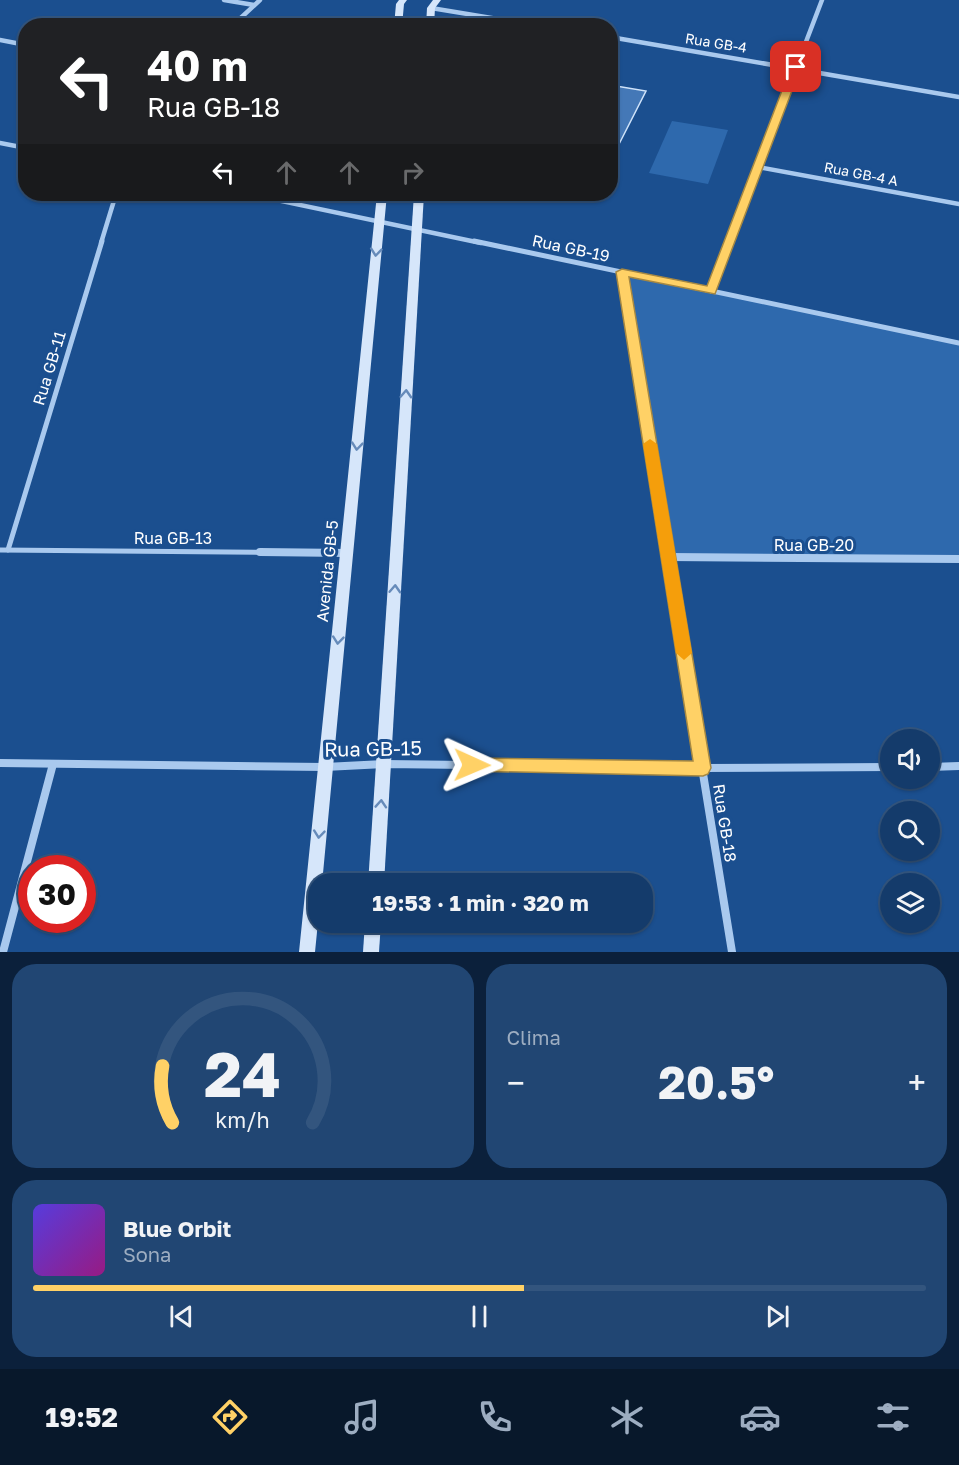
<!DOCTYPE html>
<html lang="pt">
<head>
<meta charset="utf-8">
<style>
	body { margin:0; font-family:"Golos Text",sans-serif; background:#214673; color:#f1f3f6; height:100vh; display:flex; flex-direction:column; font-size:22px; white-space:nowrap }
	* { box-sizing:border-box; margin:0 }
	p { font-size:20px; color:#9dadc1 }
	.icon { flex:none; width:33px; height:33px; fill:none; stroke:currentColor; stroke-width:2; stroke-linecap:round; stroke-linejoin:round }
	.map { position:relative; height:952px; overflow:hidden }
	.panel { display:flex; flex-direction:column; gap:12px; padding:12px; background:#0b203b; flex:1 }
	.panel>* { flex:none }
	.top-card { position:absolute; left:18px; top:18px; width:600px; height:183px; border-radius:24px; box-shadow:0 2px 4px #0004,0 0 0 2px #33557e; background:#202124; color:#fff; overflow:hidden }
	.controls { position:absolute; left:880px; top:729px; display:grid; gap:12px }
	.controls a { display:grid; place-items:center; width:60px; height:60px; border-radius:50%; background:#143b6b; box-shadow:0 2px 4px #0004,0 0 0 2px #33557e; font-size:30px }
	.speed { position:absolute; left:18px; top:855px; display:flex; gap:12px; font-size:30px; font-weight:700; text-align:center }
	.speed>* { display:grid; place-content:center; width:78px; height:78px; border-radius:50%; background:#143b6b; box-shadow:0 2px 4px #0004,0 0 0 2px #33557e; line-height:1 }
	.speed .limit { border:9px solid #d22; background:#fff; color:#111 }
	.pin { position:absolute; display:grid; place-items:center; width:51px; height:51px; color:#fff; margin:-26px; border-radius:12px; box-shadow:0 3px 9px #0006 }
	.me { position:absolute; width:66px; margin:-33px; rotate:91deg; stroke-linejoin:round; filter:drop-shadow(0 0 4px #0008) }
	.turn { display:flex; align-items:center; gap:21px; height:126px; padding:0 30px; font-size:27px }
	.turn .icon { width:78px; height:78px; stroke-width:2.5 }
	.turn b { display:block; font-size:42px; line-height:51px }
	.lanes { display:flex; align-items:center; height:57px; padding:0 30px; background:#0003; justify-content:center; gap:30px; direction:ltr }
	.lanes .off { opacity:.35 }
	.big { font-size:45px; font-weight:700; line-height:1.1 }
	.panel .card { flex:1; display:flex; flex-direction:column; justify-content:center; gap:9px; min-width:0; padding:0 21px; border-radius:24px; background:#214673 }
	.panel .dial { align-items:center; gap:0 }
	.dial svg { height:156px; overflow:visible; fill:none; stroke:#33557e; stroke-width:7; stroke-linecap:round; text-anchor:middle }
	.dial text { fill:#f1f3f6; stroke:none }
	.song { display:flex; align-items:center; gap:18px }
	.cover { width:72px; height:72px; border-radius:9px; background:linear-gradient(135deg,hsl(250 70% 55%),hsl(310 70% 35%)) }
	.played { height:6px; border-radius:3px; background:linear-gradient(90deg,#ffd166 55%,#33557e 55%) }
	.keys { display:flex; justify-content:space-around; direction:ltr }
	.heat { display:flex; justify-content:space-between; align-items:center; font-size:33px; direction:ltr }
	.panel .tiles { flex:1; display:grid; gap:12px; grid-template-columns:1fr 1fr }
	.card:last-child { grid-column:span 2 }
	.trip { position:absolute; left:308px; top:873px; width:345px; height:60px; border-radius:24px; background:#143b6b; box-shadow:0 2px 4px #0004,0 0 0 2px #33557e; font-weight:700; line-height:60px; text-align:center }
	.tabs { display:flex; height:96px; justify-content:space-around; align-items:center; background:#08182b; color:#9dadc1 }
	.tabs .icon { width:42px; height:42px }
	.tabs .on { color:#ffd166 }
	.tabs b { font-size:27px; color:#f1f3f6 }
	.map>svg:first-child { display:block }
	.green { fill:#2e69ad }
	.building { fill:#4478b7; stroke:#cfe3fa; stroke-width:1.5 }
	.lines { fill:none; stroke-linecap:round; stroke-linejoin:round }
	.street-far2 { stroke:#a9c9ee; stroke-width:4.5 }
	.street-far1 { stroke:#a9c9ee; stroke-width:5 }
	.street { stroke:#a9c9ee; stroke-width:8 }
	.secondary { fill:#d6e6fa; fill-rule:evenodd }
	.oneway { stroke:#668bba }
	.route { fill:#ffd166; stroke:#a68842; stroke-width:1.5 }
	.slow { fill:#f59e0b }
	.labels { text-anchor:middle; stroke-width:6; stroke-linejoin:round; paint-order:stroke }
	.far-street-label { font-size:14px; fill:#fff; stroke:#1b4f8f }
	.street-label { font-size:16px; fill:#fff; stroke:#1b4f8f }
	.near-street-label { font-size:20px; fill:#fff; stroke:#1b4f8f }
</style>
</head>
<body>
<div class="map">
<svg width="959" height="952" viewBox="0 0 959 952">
	<rect width="100%" height="100%" fill="#1b4f8f"/>
	<!-- green -->
	<g class="green">
		<polygon points="672,121 728,130 708,184 649,173"/>
		<polygon points="622,272 959,343 959,559 668,557"/>
	</g>
	<!-- building -->
	<polygon class="building" points="610,85 646,91 614,154 610,153"/>
	<g class="lines">
		<!-- street-far2 -->
		<g class="street-far2">
			<polyline points="224,0 254,5"/>
			<polyline points="431,8 540,26"/>
			<polyline points="232,26 260,0"/>
			<polyline points="610,37 959,97"/>
			<polyline points="0,40 26,45"/>
			<polyline points="0,143 26,148"/>
			<polyline points="758,167 959,204"/>
			<polyline points="248,194 481,243"/>
			<polyline points="101,243 116,194"/>
			<polyline points="729,243 822,0"/>
		</g>
		<!-- street-far1 -->
		<g class="street-far1">
			<polyline points="474,241 959,343"/>
			<polyline points="622,272 668,554"/>
			<polyline points="711,291 730,241"/>
			<polyline points="0,550 346,553"/>
			<polyline points="8,550 102,241"/>
		</g>
		<!-- street -->
		<g class="street">
			<polyline points="260,552 346,553"/>
			<polyline points="667,552 732,952"/>
			<polyline points="668,557 959,559"/>
			<polyline points="0,763 325,767 384,764 703,768 891,767"/>
			<polyline points="930,767 959,766"/>
			<polyline points="3,952 53,764"/>
		</g>
		<!-- secondary -->
		<g class="secondary">
			<polygon points="399,0 407,0 404,4 402,26 394,26 396,4"/>
			<polygon points="433,0 441,0 435,8 434,26 426,26 427,8"/>
			<polygon points="377,194 387,194 322,884 318,884 318,922 315,952 299,952"/>
			<polygon points="414,194 424,194 384,884 368,884"/>
			<polygon points="365,922 381,922 379,952 363,952"/>
		</g>
	</g>
	<!-- one-way arrows -->
	<defs><path id="oneway-chevron" d="M-2-3.5L2.5 0L-2 3.5" fill="none" stroke-width="1.6" stroke-linecap="round" stroke-linejoin="round" transform="scale(1.5)"/></defs>
	<g class="oneway">
		<use href="#oneway-chevron" transform="translate(376 252) rotate(96)"/>
		<use href="#oneway-chevron" transform="translate(406 394) rotate(-87)"/>
		<use href="#oneway-chevron" transform="translate(357 446) rotate(96)"/>
		<use href="#oneway-chevron" transform="translate(395 589) rotate(-87)"/>
		<use href="#oneway-chevron" transform="translate(338 640) rotate(96)"/>
		<use href="#oneway-chevron" transform="translate(381 804) rotate(-86)"/>
		<use href="#oneway-chevron" transform="translate(319 834) rotate(96)"/>
	</g>
	<!-- route -->
	<polygon class="route" points="796,64 801,67 715,294 629,277 711,768 708,774 703,776 467,771 464,765 467,760 472,758 693,761 616,272 622,269 707,286 791,67"/>
	<!-- slow -->
	<polygon class="slow" points="650,439 657,444 692,653 684,660 676,653 643,444"/>
	<g class="labels">
		<!-- far-street labels -->
		<g class="far-street-label">
			<text transform="translate(716 43) rotate(9)" y="5">Rua GB-4</text>
			<text transform="translate(861 174) rotate(11)" y="5">Rua GB-4 A</text>
		</g>
		<!-- street labels -->
		<g class="street-label">
			<text transform="translate(571 248) rotate(12)" y="6">Rua GB-19</text>
			<text transform="translate(49 368) rotate(-73)" y="6">Rua GB-11</text>
			<text x="173" y="544">Rua GB-13</text>
			<text x="814" y="551">Rua GB-20</text>
			<text transform="translate(327 571) rotate(-84)" y="6">Avenida GB-5</text>
			<text transform="translate(725 823) rotate(81)" y="6">Rua GB-18</text>
		</g>
		<!-- near-street labels -->
		<g class="near-street-label">
			<text transform="translate(373 749) rotate(-1)" y="7">Rua GB-15</text>
		</g>
	</g>
</svg>
<div class="controls">
<a><svg class="icon" aria-label="sound" viewBox="0 0 24 24"><path d="M4 9h4l5-4v14l-5-4H4zM17 9q2 3 0 6"/></svg></a>
<a><svg class="icon" aria-label="search" viewBox="0 0 24 24"><circle cx="10" cy="10" r="6"/><path d="M15 15l6 6"/></svg></a>
<a><svg class="icon" aria-label="layers" viewBox="0 0 24 24"><path d="M12 4l9 5-9 5-9-5zM3 14l9 5 9-5"/></svg></a>
</div>
<div class="speed"><div class="limit">30</div></div>
<div class="pin" style="left:796px;top:67px;background:#d93025"><svg class="icon" aria-label="arrive" viewBox="0 0 24 24"><path d="M6 21V4h12l-3 4 3 4H6"/></svg></div>
<svg class="me" style="left:472px;top:765px" viewBox="-20 -20 40 40"><path d="M0-17L14 15 0 8-14 15z" fill="#ffd166" stroke="#fff" stroke-width="4"/></svg>
<div class="trip">19:53 · 1 min · 320 m</div>
<div class="top-card">
<div class="turn"><svg class="icon" aria-label="left" viewBox="0 0 24 24"><path d="M17 20v-9H6M10 6l-5 5 5 5"/></svg><div><b>40 m</b>Rua GB-18</div></div>
<div class="lanes"><svg class="icon" aria-label="left" viewBox="0 0 24 24"><path d="M17 20v-9H6M10 6l-5 5 5 5"/></svg><svg class="icon off" aria-label="ahead" viewBox="0 0 24 24"><path d="M12 20V5M6 11l6-6 6 6"/></svg><svg class="icon off" aria-label="ahead" viewBox="0 0 24 24"><path d="M12 20V5M6 11l6-6 6 6"/></svg><svg class="icon off" aria-label="right" viewBox="0 0 24 24"><path d="M7 20v-9h11M14 6l5 5-5 5"/></svg></div>
</div>
</div>
<section class="panel">
<div class="tiles">
<div class="card dial"><svg viewBox="0 0 100 80">
<path d="M14 69A42 42 0 1 1 86 69"/>
<path d="M14 69A42 42 0 0 1 9 40" stroke="#ffd166"/>
<text x="50" y="56" font-size="32" font-weight="700">24</text>
<text x="50" y="72" font-size="11">km/h</text>
</svg></div>
<div class="card"><p>Clima</p>
<div class="heat"><a>−</a><b class="big">20.5°</b><a>+</a></div>
</div>
<div class="card">
<div class="song"><i class="cover"></i><div><b>Blue Orbit</b><p>Sona</p></div></div>
<div class="played"></div>
<div class="keys"><svg class="icon" aria-label="previous" viewBox="0 0 24 24"><path d="M18 5L8 12l10 7zM5 5v14"/></svg><svg class="icon" aria-label="pause" viewBox="0 0 24 24"><path d="M8 5v14M16 5v14"/></svg><svg class="icon" aria-label="next" viewBox="0 0 24 24"><path d="M6 5l10 7-10 7zM19 5v14"/></svg></div>
</div>
</div>
</section>
<nav class="tabs">
<b>19:52</b>
<svg class="icon on" aria-label="directions" viewBox="0 0 24 24"><path d="M12 3l9 9-9 9-9-9zM9 14v-3h6M13 9l2 2-2 2"/></svg>
<svg class="icon" aria-label="music" viewBox="0 0 24 24"><path d="M9 18V5l10-2v13"/><circle cx="6" cy="18" r="3"/><circle cx="16" cy="16" r="3"/></svg>
<svg class="icon" aria-label="phone" viewBox="0 0 24 24"><path d="M5 4h4l2 5-3 2q2 4 5 5l2-3 5 2v4C11 20 4 13 5 4z"/></svg>
<svg class="icon" aria-label="climate" viewBox="0 0 24 24"><path d="M12 3v18M4 7l16 10M4 17L20 7"/></svg>
<svg class="icon" aria-label="car" viewBox="0 0 24 24"><path d="M5 17H2v-5l4-1 3-4h7l3 4 3 1v5h-3M9 17h6M6 11h13"/><circle cx="7" cy="17" r="2"/><circle cx="17" cy="17" r="2"/></svg>
<svg class="icon" aria-label="filters" viewBox="0 0 24 24"><path d="M4 7h16M4 17h16"/><circle cx="9" cy="7" r="2"/><circle cx="15" cy="17" r="2"/></svg>
</nav>
</body>
</html>
